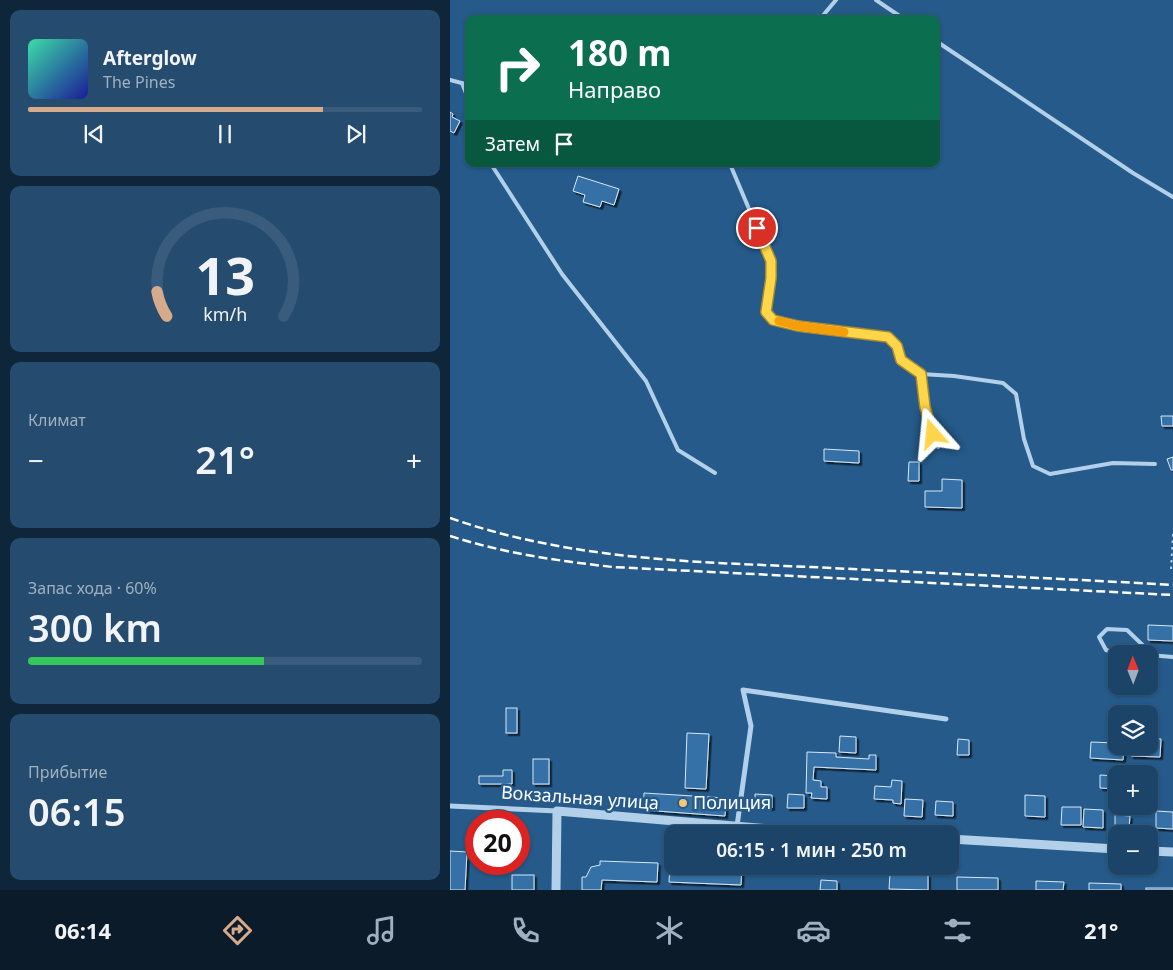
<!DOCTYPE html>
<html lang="ru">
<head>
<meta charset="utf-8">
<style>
	body { margin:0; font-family:"Noto Sans",sans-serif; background:#254b6e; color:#f1f3f6; height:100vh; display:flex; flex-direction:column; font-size:19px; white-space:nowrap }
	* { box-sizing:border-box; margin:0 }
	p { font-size:16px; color:#a0b0c0 }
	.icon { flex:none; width:28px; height:28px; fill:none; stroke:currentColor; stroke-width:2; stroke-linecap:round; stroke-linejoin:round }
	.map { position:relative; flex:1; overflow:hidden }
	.drawer { display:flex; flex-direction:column; gap:10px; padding:10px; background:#0f2539; width:450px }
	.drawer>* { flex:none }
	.top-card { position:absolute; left:15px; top:15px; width:475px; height:152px; border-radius:10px; box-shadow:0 1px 4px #0004,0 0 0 1px #3a5c7c; background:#0b6e4f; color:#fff; overflow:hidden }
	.needle { width:32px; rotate:359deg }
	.buttons { position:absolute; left:658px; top:645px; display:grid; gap:10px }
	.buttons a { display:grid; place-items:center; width:50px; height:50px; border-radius:10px; background:#1c4468; box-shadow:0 1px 4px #0004,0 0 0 1px #3a5c7c; font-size:25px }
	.speed { position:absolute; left:15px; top:810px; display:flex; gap:10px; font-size:25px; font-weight:700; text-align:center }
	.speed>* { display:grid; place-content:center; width:65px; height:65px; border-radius:50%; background:#1c4468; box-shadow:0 1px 4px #0004,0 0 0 1px #3a5c7c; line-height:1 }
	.speed .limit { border:8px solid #d22; background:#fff; color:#111 }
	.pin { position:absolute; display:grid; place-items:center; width:42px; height:42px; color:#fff; margin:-21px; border:2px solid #fff; border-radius:50%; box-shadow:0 1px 5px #0007 }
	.me { position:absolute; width:55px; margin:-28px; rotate:342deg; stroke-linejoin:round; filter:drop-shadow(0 0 4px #0008) }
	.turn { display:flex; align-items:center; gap:18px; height:105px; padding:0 20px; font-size:22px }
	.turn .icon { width:65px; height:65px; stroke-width:2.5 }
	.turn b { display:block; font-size:35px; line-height:42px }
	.then { display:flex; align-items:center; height:48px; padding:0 20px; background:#0003; gap:10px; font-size:19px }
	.big { font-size:38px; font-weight:600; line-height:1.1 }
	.drawer .card { flex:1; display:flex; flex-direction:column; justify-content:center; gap:8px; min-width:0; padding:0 18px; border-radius:10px; background:#254b6e }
	.drawer .dial { align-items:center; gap:0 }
	.dial svg { height:130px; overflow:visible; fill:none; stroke:#3a5c7c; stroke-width:7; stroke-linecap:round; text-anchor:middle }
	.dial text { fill:#f1f3f6; stroke:none }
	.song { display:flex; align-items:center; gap:15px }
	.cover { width:60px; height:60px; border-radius:8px; background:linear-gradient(135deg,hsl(160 70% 55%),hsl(240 70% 35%)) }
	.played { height:5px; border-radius:2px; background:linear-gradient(90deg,#d6ab8b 75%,#3a5c7c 75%) }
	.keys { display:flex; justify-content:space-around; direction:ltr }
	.heat { display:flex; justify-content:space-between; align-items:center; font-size:28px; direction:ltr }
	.charge { height:8px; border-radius:4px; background:linear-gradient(90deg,#34c759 60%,#3a5c7c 0) }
	.trip { position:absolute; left:214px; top:825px; width:295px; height:50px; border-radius:10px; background:#1c4468; box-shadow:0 1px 4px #0004,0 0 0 1px #3a5c7c; font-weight:600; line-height:50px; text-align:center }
	.menu { display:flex; height:80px; justify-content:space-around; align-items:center; background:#0b1b2a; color:#a0b0c0 }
	.menu .icon { width:35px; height:35px }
	.menu .on { color:#d6ab8b }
	.menu b { font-size:22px; color:#f1f3f6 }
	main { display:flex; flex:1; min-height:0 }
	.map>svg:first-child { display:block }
	.building { fill:#3671a7; stroke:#d7e8f7; filter:url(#shadow) }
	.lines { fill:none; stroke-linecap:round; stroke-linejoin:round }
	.path { stroke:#b3d0ea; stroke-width:2; stroke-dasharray:2.5 4; stroke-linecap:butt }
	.service { stroke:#b3d0ea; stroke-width:4 }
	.minor { stroke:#b3d0ea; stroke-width:5 }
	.tertiary { stroke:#b3d0ea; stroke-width:9 }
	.rail { stroke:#fff; stroke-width:2.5; stroke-dasharray:9 4; stroke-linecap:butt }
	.route-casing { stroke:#a68a30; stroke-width:12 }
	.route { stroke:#ffd54a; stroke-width:9 }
	.slow { stroke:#f59e0b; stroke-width:9 }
	.poi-dot { fill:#f3c577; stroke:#255a8a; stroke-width:2 }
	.labels { text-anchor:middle; stroke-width:5; stroke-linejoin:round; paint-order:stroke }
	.street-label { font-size:18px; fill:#fff; stroke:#255a8a }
	.poi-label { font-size:18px; fill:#fff; stroke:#255a8a; text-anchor:start }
</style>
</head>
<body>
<main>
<section class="drawer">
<div class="card">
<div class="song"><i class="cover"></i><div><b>Afterglow</b><p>The Pines</p></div></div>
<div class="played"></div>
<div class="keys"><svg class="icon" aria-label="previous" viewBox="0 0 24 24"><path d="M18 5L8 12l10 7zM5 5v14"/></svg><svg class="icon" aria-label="pause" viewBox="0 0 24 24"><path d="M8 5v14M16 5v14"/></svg><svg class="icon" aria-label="next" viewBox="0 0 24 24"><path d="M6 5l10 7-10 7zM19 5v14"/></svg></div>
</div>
<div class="card dial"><svg viewBox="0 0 100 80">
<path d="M14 69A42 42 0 1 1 86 69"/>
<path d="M14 69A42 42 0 0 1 8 54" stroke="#d6ab8b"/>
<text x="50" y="56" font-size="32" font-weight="700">13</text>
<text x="50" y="72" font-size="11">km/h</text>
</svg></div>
<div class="card"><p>Климат</p>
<div class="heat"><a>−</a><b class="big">21°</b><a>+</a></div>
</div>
<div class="card"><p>Запас хода · 60%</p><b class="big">300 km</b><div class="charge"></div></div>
<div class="card"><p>Прибытие</p><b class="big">06:15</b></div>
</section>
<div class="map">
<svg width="723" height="890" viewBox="0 0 723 890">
	<defs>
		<filter id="shadow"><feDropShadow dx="2.5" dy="2.5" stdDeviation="0" flood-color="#0009"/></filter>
	</defs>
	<rect width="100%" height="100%" fill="#255a8a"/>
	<!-- building -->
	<g class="building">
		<polygon points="0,112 3,114 2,117 10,121 4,133 0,131"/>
		<polygon points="128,176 169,189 164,205 152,201 150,207 133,202 135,195 123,191"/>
		<polygon points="711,416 723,416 723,426 712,426"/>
		<polygon points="374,449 409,451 409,463 374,461"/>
		<polygon points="723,457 723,470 721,470 717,459"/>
		<polygon points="459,462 469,462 469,481 458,481"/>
		<polygon points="492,479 512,480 512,508 475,507 475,491 492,491"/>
		<polygon points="698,625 723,626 723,641 698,640"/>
		<rect x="56" y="708" width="11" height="25"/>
		<polygon points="237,733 259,734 256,789 235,788"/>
		<polygon points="390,736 406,737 406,753 389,752"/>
		<polygon points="699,738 711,739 710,757 681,756 682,746 699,746"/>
		<polygon points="508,739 519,740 519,755 507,755"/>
		<polygon points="641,742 666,743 666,746 674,746 673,760 640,758"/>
		<polygon points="357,752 386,753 386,757 419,759 419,755 426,755 426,770 364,767 363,780 371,781 371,787 377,787 377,799 361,798 362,793 356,793"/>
		<rect x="83" y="759" width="16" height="25"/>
		<polygon points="53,770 62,770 62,784 29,784 29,776 53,776"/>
		<polygon points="650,775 666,776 666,789 650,788"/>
		<polygon points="442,780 452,781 451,804 443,803 443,800 424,799 425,786 441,787"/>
		<polygon points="194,793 276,798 275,816 193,810"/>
		<polygon points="305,794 322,795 322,808 305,807"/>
		<polygon points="338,794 354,795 354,808 337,808"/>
		<polygon points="575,795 595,796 595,817 575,816"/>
		<polygon points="455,799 473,800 472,817 454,816"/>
		<polygon points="486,801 503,802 503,816 485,815"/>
		<polygon points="612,807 631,807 631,825 611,825"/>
		<polygon points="634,809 653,810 653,828 633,827"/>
		<polygon points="706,811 723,812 723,829 706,828"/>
		<polygon points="665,815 680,816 679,828 665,827"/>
		<polygon points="0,851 17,852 15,890 0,890"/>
		<polygon points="150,861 208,863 207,882 152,880 151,890 132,890 132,877 136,877 141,867 150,865"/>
		<polygon points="220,864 222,864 222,866 292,867 291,885 219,882"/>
		<polygon points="440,874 478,875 478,890 439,889"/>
		<rect x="62" y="875" width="22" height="15"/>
		<polygon points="507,877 548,878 548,890 507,890"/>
		<polygon points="371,880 387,881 387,890 370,890"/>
		<polygon points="586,881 614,882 613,890 586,890"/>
		<polygon points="639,883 671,884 671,890 639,890"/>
		<rect x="696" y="888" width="27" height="2"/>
	</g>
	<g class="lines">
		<!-- path -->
		<polyline class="path" points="723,534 721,570 723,570"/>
		<!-- service -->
		<g class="service">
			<polyline points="426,0 454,19"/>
			<polyline points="370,19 386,0"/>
			<polyline points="486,41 683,173 723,197"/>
			<polyline points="0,80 19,85"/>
			<polyline points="12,83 19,101"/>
			<polyline points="41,164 112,274 196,381 228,450 265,473"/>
			<polyline points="280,164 321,261 321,278 316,312 323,320 348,326 438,337 447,346 451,361 471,374 504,376 553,383 566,394 574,439 583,466 600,474 663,463 705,464"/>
			<polyline points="471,374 475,407 488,447"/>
			<polyline points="669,654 656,650 649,637 657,629 677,630 703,655"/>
			<polyline points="699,655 723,657"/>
		</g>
		<!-- minor -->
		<g class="minor">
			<polyline points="0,806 107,811"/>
			<polyline points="287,826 301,726 293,690 496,719"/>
		</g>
		<!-- tertiary -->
		<g class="tertiary">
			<polyline points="500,839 666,849"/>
			<polyline points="699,851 723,852"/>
			<polyline points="106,890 107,811 320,829 407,834"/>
		</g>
		<!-- rail -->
		<g class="rail">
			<path d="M0 518C117 559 239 562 361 567 482 573 602 578 723 585"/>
			<path d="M0 536C53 553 108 561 163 567L723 595"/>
		</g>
	</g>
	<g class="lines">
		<defs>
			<polyline id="route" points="307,228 321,261 321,278 316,312 323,320 348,326 438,337 447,346 451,360 471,374 475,407 483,434"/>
		</defs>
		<!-- route casing -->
		<use href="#route" class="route-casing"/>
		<!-- route -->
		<use href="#route" class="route"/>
		<!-- slow -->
		<polyline class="slow" points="329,321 348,326 394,332"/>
	</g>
	<!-- markers -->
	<circle class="poi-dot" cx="233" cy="803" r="5"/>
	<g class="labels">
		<!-- street labels -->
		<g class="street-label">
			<text transform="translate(130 798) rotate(4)" y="6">Вокзальная улица</text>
		</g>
		<!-- poi labels -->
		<g class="poi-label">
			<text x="243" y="809">Полиция</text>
		</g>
	</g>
</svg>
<div class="buttons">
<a><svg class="needle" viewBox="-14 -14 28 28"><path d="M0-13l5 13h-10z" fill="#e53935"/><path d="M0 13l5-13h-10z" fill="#a0b0c0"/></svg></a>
<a><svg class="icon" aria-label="layers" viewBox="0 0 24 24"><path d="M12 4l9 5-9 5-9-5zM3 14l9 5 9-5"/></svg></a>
<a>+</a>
<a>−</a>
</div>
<div class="speed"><div class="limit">20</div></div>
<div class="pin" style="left:307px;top:228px;background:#d93025"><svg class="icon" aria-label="arrive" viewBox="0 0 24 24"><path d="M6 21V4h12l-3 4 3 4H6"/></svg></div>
<svg class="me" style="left:483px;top:434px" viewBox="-20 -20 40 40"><path d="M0-17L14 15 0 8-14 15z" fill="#ffd54a" stroke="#fff" stroke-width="4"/></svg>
<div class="trip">06:15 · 1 мин · 250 m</div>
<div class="top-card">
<div class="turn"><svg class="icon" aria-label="right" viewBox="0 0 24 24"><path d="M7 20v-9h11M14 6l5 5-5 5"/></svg><div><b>180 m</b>Направо</div></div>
<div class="then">Затем<svg class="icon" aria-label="arrive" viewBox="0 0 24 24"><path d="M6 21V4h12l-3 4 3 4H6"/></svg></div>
</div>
</div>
</main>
<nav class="menu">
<b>06:14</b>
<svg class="icon on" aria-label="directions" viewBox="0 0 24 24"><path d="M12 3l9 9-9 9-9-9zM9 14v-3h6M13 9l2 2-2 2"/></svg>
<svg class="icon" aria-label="music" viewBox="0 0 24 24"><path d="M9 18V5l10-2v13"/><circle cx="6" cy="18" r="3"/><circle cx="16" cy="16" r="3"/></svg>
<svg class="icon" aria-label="phone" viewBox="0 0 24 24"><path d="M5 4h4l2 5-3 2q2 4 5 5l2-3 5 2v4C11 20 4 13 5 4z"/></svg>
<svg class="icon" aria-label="climate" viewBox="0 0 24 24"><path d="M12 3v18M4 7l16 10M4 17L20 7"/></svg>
<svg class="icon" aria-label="car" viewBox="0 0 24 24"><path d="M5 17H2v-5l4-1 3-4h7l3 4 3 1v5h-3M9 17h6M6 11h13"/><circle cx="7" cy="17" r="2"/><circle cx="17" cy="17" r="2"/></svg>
<svg class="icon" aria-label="filters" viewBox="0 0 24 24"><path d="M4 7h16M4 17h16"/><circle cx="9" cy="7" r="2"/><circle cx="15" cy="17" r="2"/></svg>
<b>21°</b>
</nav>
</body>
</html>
